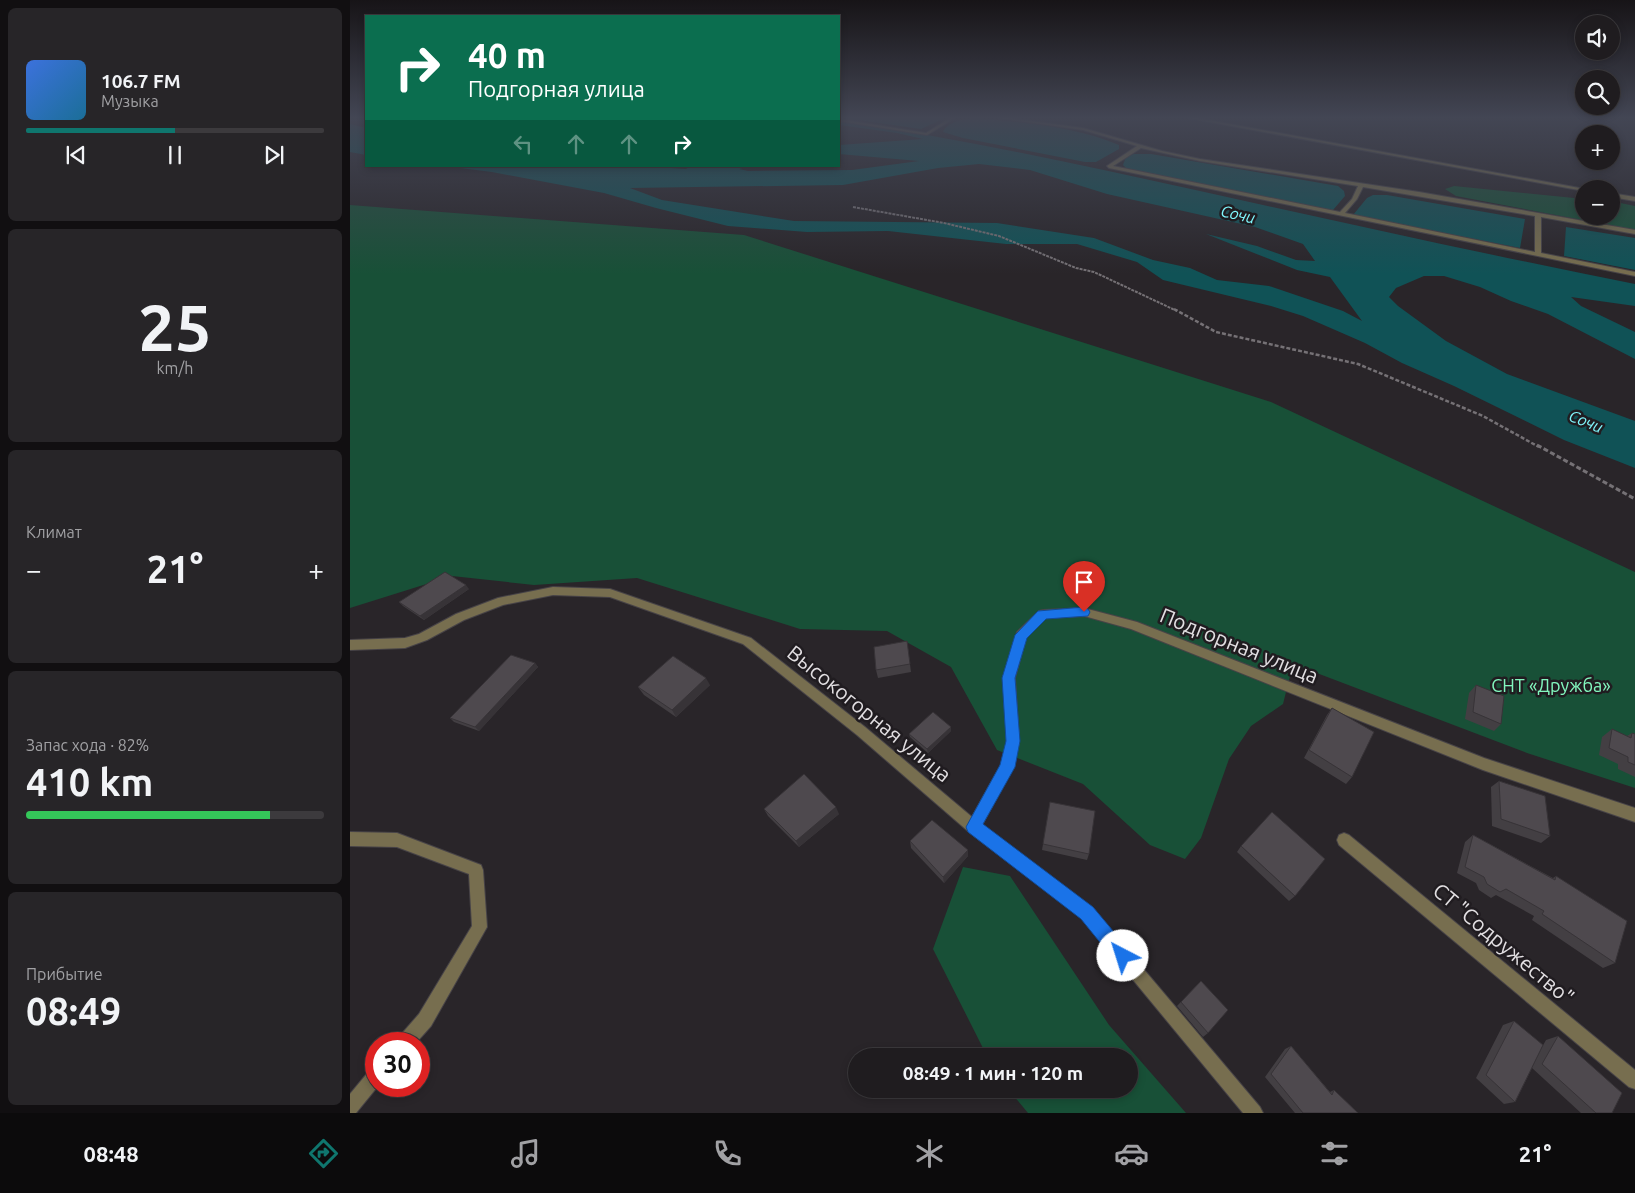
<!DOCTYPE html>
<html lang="ru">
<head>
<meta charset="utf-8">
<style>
	body { margin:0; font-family:Ubuntu,sans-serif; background:#272528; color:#f1f3f6; height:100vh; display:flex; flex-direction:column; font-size:19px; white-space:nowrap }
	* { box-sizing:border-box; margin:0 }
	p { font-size:16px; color:#a1a1a4 }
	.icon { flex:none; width:28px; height:28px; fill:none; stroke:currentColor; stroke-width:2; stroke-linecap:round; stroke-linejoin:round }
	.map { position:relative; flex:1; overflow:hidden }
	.panel { display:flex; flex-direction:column; gap:8px; padding:8px; background:#110f11; width:350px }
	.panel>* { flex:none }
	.hud { position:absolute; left:15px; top:15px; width:475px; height:152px; border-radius:0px; box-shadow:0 2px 8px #0003,0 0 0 1px #3c3a3d; background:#0b6e4f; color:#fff; overflow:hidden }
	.buttons { position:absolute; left:1225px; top:15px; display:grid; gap:10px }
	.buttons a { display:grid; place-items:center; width:45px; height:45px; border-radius:50%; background:#1f1c1f; box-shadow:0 2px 8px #0003,0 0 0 1px #3c3a3d; font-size:25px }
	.speed { position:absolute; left:15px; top:1032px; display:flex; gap:10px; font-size:25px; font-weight:700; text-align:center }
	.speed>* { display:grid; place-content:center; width:65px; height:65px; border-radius:50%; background:#1f1c1f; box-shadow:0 2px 8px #0003,0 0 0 1px #3c3a3d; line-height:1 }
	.speed .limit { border:8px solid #d22; background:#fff; color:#111 }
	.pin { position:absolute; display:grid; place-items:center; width:42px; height:42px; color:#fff; margin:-51px -21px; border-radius:50% 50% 50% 0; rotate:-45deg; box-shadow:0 0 5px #0007 }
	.pin .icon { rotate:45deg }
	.me { position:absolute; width:55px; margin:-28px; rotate:320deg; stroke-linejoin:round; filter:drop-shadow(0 0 4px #0008) }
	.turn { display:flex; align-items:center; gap:18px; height:105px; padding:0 20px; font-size:22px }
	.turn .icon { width:65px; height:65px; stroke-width:2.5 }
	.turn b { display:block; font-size:35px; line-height:42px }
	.lanes { display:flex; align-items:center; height:48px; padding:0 20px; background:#0003; justify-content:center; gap:25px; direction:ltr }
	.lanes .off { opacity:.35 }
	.big { font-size:38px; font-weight:600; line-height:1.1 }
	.panel .tile { flex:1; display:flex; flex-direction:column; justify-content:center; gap:8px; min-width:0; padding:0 18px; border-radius:8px; background:#272528 }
	.panel .dial { align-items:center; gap:0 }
	.dial b { font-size:65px; line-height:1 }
	.song { display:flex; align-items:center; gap:15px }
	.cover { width:60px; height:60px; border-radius:8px; background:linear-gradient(135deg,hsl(220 70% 55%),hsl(200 70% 35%)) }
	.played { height:5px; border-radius:2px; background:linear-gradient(90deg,#0f766e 50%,#3c3a3d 50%) }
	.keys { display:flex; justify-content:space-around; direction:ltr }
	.heat { display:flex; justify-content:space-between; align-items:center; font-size:28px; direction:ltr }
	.charge { height:8px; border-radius:4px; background:linear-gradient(90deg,#34c759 82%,#3c3a3d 0) }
	.trip { position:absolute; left:498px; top:1048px; width:290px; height:50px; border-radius:25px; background:#1f1c1f; box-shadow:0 2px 8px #0003,0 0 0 1px #3c3a3d; font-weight:600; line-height:50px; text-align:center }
	.dock { display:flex; height:80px; justify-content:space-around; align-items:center; background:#0c0b0c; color:#a1a1a4 }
	.dock .icon { width:35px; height:35px }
	.dock .selected { color:#0f766e }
	.dock b { font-size:22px; color:#f1f3f6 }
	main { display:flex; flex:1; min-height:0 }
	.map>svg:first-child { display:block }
	.green { fill:#185037 }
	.water { fill:#105256; fill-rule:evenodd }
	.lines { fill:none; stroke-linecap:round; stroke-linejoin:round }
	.service-casing { stroke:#474347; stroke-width:2 }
	.minor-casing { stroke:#474347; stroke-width:2 }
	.path-far2 { stroke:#757175; stroke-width:2; stroke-dasharray:3 1; stroke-linecap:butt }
	.path-far1 { stroke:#757175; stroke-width:2.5; stroke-dasharray:4 2; stroke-linecap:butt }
	.path { stroke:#757175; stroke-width:3; stroke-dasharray:5 2.5; stroke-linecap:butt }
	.service { fill:#776e4f; fill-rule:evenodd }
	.minor { fill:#776e4f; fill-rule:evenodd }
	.wall { fill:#433f43 }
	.shaded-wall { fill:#373337 }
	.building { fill:#4e494e; stroke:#373337 }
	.route { fill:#1a73e8; stroke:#114b97 }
	.labels { text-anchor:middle; stroke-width:5; stroke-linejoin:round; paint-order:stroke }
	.far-water-label { font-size:16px; font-style:italic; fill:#81f8fe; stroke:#201c20 }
	.park-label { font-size:18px; fill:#82f7be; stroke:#201c20 }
	.near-street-label { font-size:21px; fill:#e2dfe2; stroke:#201c20 }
</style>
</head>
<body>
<main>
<section class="panel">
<div class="tile">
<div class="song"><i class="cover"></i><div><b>106.7 FM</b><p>Музыка</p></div></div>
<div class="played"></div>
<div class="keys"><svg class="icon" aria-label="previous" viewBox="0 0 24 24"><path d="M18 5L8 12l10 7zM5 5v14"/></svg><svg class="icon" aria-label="pause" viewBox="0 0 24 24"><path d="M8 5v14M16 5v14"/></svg><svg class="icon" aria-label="next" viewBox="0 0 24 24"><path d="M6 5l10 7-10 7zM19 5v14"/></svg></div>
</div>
<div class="tile dial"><b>25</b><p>km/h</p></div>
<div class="tile"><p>Климат</p>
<div class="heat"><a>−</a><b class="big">21°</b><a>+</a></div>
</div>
<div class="tile"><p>Запас хода · 82%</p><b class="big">410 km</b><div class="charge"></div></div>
<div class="tile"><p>Прибытие</p><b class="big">08:49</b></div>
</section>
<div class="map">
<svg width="1285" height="1113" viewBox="0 0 1285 1113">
	<rect width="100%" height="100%" fill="#292529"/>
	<!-- green -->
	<g class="green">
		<polygon points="1104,186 1234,199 1234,216 1261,216 1261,201 1285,206 1285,230 1106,196 1095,189"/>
		<polygon points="0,205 394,235 921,402 1285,572 1285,788 1177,753 943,664 933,704 901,726 879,759 851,838 835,859 800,845 733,784 647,750 601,667 537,631 450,629 287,578 184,585 102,576 0,608"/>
		<polygon points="613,867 660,876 759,1025 836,1113 678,1113 658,1089 779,1089 779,1056 637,1056 583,949"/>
	</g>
	<!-- water -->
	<g class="water">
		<polygon points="494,118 595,118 571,129"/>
		<path d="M626 118C675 123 724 126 769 145V149L746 162H735L613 138 593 132C598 121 615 119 626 118Z"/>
		<path d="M489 121C609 138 731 165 850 191 995 223 1139 255 1285 284V306L1221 297 1231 306 1285 332V359L1198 314 1161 301 1130 287 1094 276H1074L1046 288 1039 297 1048 306 1096 341 1157 374 1285 421V468L1214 440 1104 386 1052 363 1015 343 953 316 921 306 813 280 787 262 727 244H656L538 231 457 232 378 226 306 208 254 193 142 172 94 166H288L336 169 341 166H399L389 169 398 171 502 170 569 161 489 154V145L573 139 547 133 489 125ZM629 164 680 170 757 194 905 227 953 244 965 261 946 260 907 246 856 234 947 270 980 277 1012 321 993 311 919 286 867 280 840 268 803 260 744 238 647 223 444 221 312 200 280 188 493 185 588 168Z"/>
		<polygon points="0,124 16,128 16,155 0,152"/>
		<polygon points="784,154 801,154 988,186 994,191 995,196 983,210 975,210 776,168 773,165 776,157"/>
		<polygon points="1023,195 1037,195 1175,219 1170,248 1003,215 1017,198"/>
		<polygon points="1216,227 1285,238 1285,270 1214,256"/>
	</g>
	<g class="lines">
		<defs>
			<g id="service">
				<polygon points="600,118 605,118 577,135 489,121 489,119 576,133"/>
				<path d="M648 118H659L733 128 812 151 850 159 1069 192 1285 230V234L1191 217V253L1285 272V276L759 168 757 166 787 146 733 130ZM791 148 850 161 1008 186 1002 199 990 212 763 166ZM1013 187 1185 216V252L995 213 1007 199Z"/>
				<polygon points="838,118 847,118 1235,189 1234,189 1234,191"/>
				<polygon points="1261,193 1285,197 1285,201 1261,197"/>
				<polygon points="0,832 47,833 131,865 133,870 137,927 81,1026 65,1044 46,1044 48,1038 69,1014 122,926 119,874 47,847 0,846"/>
				<polygon points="994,833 999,835 1285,1070 1285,1089 1279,1087 989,845 987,840 989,835"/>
				<polygon points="26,1068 26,1086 28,1086 6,1113 0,1113 0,1094 20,1070"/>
			</g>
			<polygon id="minor" points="203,587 260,589 401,638 515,727 622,817 651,765 657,741 653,678 667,632 689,611 693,610 734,608 787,622 1134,758 1285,808 1285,822 1133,770 781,629 734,616 696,618 676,637 665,678 669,741 663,767 632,825 742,908 910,1107 913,1113 893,1113 732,918 619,832 507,735 393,644 260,597 203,595 153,605 114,620 77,640 55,648 0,650 0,640 55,638 69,634 106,614 148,598"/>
		</defs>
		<!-- service casing -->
		<use href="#service" class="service-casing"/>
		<!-- minor casing -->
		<use href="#minor" class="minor-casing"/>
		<!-- path-far2 -->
		<polyline class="path-far2" points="503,207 594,223 649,236 726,268 744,272 827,311"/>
		<!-- path-far1 -->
		<polyline class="path-far1" points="824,309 866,332 1008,364 1133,416 1189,447"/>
		<!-- path -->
		<polyline class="path" points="1187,445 1285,499"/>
		<!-- service -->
		<use href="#service" class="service"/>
		<!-- minor -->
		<use href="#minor" class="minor"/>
	</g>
	<!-- wall -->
	<g class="wall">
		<polygon points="119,589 74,620 53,606 49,602"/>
		<polygon points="557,641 561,672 528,678 526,670"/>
		<polygon points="185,663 188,667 129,731 104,722 100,718"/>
		<polygon points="360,685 326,717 294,695 288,687"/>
		<polygon points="1126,685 1151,724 1144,731 1115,719 1119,693"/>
		<polygon points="982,708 1002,777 996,784 954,758 977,715"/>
		<polygon points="1262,729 1277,736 1282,733 1285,734 1285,777 1268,769 1268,764 1249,755 1252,737"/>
		<polygon points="601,731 578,753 560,737 559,734"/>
		<polygon points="1149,781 1200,836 1191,843 1142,826 1141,787"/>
		<polygon points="700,802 739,854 737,860 692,850"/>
		<polygon points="414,809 489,814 449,847 418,816"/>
		<polygon points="1123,835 1203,878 1206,876 1265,963 1253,968 1182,920 1184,916 1146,895 1141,898 1129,890 1126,883 1107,873 1115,842"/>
		<polygon points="560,841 618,856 594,883 561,848"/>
		<polygon points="891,846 945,896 939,901 887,852"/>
		<polygon points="851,981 858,1033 853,1037 827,1006"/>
		<polygon points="1164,1021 1191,1049 1196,1040 1208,1036 1262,1113 1231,1113 1182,1068 1165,1102 1154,1104 1126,1078 1153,1025"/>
		<polygon points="941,1046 980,1092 984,1090 1008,1113 945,1113 915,1077 935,1049"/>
	</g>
	<!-- shaded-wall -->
	<g class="shaded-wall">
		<polygon points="116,585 119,589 74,620 70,616"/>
		<polygon points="185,663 188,667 129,731 125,727"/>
		<polygon points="356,678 360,685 326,717 322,710"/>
		<polygon points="601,727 601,731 578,753 577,749"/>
		<polygon points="486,807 489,814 449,847 446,841"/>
		<polygon points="618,850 618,856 594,883 593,877"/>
	</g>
	<!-- building -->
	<g class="building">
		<polygon points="95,572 116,585 70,616 49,602"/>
		<polygon points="557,641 560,664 526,670 524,647"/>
		<polygon points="161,655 185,663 125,727 100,718"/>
		<polygon points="323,656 356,678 322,710 288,687"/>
		<polygon points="1126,685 1154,696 1151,724 1123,712"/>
		<polygon points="982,708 1024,732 1002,777 959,750"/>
		<polygon points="583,712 601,727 577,749 559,734"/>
		<polygon points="1262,729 1281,738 1282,733 1285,734 1285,765 1278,762 1278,757 1259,748"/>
		<polygon points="454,774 486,807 446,841 414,809"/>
		<polygon points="1149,781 1195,796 1200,836 1151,819"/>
		<polygon points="700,802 745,811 739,854 693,844"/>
		<polygon points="922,812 975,859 945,896 891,846"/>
		<polygon points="582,820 618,850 593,877 560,841"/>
		<polygon points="1123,835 1205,880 1206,876 1277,921 1265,963 1192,914 1194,911 1156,889 1150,892 1137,884 1134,877 1115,867"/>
		<polygon points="851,981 878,1010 858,1033 831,1002"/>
		<polygon points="1164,1021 1193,1045 1165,1102 1136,1075"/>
		<polygon points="1208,1036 1272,1093 1262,1113 1246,1113 1192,1064"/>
		<polygon points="941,1046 982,1095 984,1090 1008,1113 953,1113 921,1074"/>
	</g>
	<!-- sky -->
	<linearGradient id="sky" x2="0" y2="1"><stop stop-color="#171417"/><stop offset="0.43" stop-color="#434654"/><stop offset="1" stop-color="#434654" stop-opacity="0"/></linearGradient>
	<rect width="1285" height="274" fill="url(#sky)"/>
	<!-- route -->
	<polygon class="route" points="734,607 738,609 740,612 738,616 696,619 677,638 665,678 670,741 665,767 633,824 743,907 779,950 781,956 779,962 773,965 766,962 731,919 618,832 616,827 650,765 656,741 652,678 665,635 688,611"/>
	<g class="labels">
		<!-- far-water labels -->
		<g class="far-water-label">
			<text transform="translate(888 214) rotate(13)" y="6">Сочи</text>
			<text transform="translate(1236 421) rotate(22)" y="6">Сочи</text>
		</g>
		<!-- park labels -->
		<g class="park-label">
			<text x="1201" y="692">СНТ «Дружба»</text>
		</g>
		<!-- near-street labels -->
		<g class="near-street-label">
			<text transform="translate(889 646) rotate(22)" y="7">Подгорная улица</text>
			<text transform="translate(519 714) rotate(39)" y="7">Высокогорная улица</text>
			<text transform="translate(1153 944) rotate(40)" y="7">СТ "Содружество"</text>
		</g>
	</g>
</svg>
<div class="buttons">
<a><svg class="icon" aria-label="sound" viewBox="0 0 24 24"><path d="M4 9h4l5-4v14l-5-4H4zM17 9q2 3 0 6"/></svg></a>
<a><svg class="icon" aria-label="search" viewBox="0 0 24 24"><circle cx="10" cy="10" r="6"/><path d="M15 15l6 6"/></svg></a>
<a>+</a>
<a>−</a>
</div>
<div class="speed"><div class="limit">30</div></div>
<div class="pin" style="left:734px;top:612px;background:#d93025"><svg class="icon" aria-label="arrive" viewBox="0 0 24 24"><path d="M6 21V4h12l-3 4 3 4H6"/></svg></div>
<svg class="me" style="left:773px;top:956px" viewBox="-20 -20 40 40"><circle r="19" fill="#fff"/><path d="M0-13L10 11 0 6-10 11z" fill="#1a73e8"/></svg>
<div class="trip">08:49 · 1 мин · 120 m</div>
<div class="hud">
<div class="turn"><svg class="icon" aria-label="right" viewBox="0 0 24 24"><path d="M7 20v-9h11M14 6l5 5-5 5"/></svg><div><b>40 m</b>Подгорная улица</div></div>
<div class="lanes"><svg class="icon off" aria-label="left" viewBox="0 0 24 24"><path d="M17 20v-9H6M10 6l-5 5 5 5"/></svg><svg class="icon off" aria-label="ahead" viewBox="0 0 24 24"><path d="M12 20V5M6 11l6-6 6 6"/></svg><svg class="icon off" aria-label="ahead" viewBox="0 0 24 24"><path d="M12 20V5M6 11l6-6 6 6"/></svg><svg class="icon" aria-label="right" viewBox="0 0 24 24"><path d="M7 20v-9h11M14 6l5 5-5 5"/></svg></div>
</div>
</div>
</main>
<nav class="dock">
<b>08:48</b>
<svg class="icon selected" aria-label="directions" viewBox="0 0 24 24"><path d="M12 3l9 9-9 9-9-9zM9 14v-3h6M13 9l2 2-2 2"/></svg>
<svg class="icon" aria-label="music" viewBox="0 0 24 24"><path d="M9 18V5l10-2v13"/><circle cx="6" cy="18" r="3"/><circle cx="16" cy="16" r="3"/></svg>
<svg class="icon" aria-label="phone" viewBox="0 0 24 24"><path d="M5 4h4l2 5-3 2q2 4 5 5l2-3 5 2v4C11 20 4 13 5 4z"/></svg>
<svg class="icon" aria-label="climate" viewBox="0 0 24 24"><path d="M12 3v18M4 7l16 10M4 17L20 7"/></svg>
<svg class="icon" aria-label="car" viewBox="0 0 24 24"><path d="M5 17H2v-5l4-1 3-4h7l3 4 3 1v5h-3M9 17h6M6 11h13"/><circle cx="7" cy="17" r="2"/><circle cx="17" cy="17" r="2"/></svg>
<svg class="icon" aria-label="filters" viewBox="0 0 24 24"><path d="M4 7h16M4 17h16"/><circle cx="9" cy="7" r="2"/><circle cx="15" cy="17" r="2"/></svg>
<b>21°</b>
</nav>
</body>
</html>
